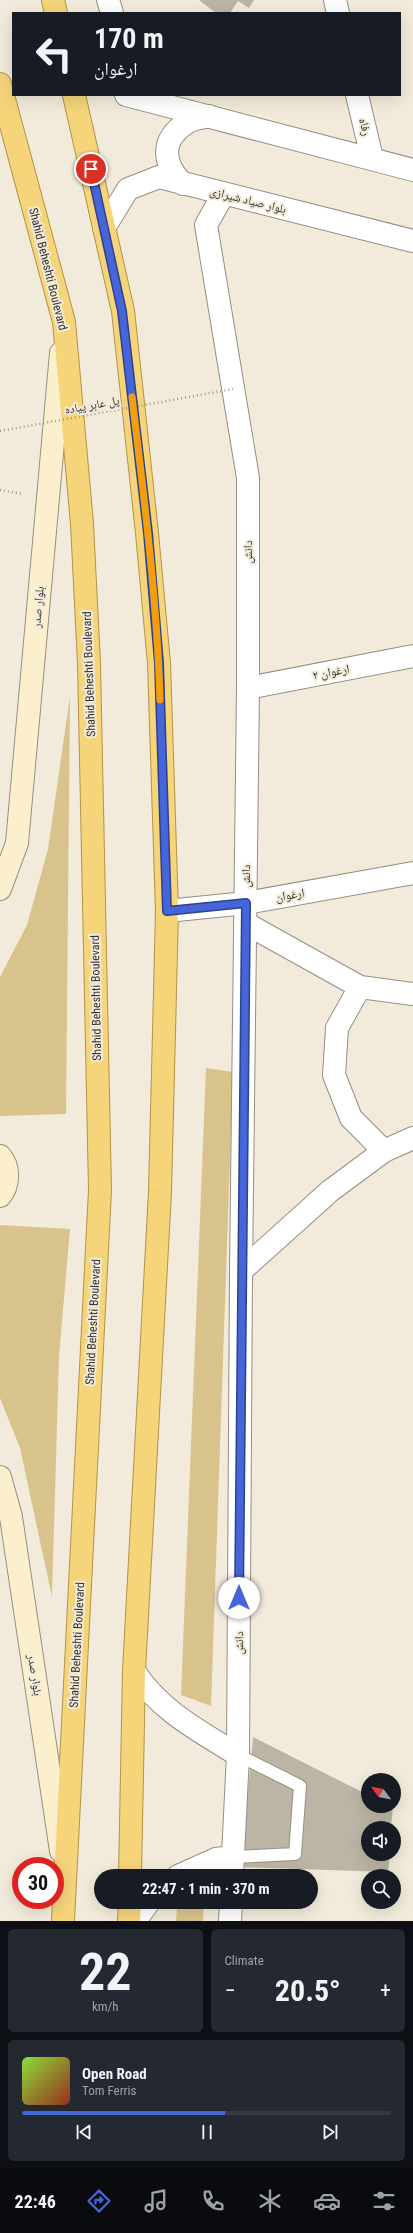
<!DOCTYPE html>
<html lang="en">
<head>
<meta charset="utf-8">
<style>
	body { margin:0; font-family:"Roboto Condensed","Noto Naskh Arabic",sans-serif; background:#242831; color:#f1f3f6; height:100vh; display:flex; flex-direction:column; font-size:15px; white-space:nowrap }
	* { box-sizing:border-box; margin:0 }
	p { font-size:13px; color:#9ea1a6 }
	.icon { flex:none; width:22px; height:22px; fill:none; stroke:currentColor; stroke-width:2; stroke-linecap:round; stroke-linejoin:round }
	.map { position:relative; height:1921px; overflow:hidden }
	.side { display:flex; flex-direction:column; gap:8px; padding:8px; background:#0d0f14; flex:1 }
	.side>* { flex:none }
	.banner { position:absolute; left:12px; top:12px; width:389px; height:84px; border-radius:0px; box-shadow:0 4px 16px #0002; background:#171b24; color:#f1f3f6; overflow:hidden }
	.needle { width:26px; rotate:302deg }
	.buttons { position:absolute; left:361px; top:1773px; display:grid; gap:8px }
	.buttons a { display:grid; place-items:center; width:40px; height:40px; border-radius:50%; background:#171b24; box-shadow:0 4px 16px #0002; font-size:20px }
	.speed { position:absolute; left:12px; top:1857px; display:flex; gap:8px; font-size:20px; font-weight:700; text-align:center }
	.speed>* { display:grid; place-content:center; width:52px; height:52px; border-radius:50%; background:#171b24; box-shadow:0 4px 16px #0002; line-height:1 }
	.speed .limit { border:6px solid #d22; background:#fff; color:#111 }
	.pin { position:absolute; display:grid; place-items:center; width:34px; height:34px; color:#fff; margin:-17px; border:2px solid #fff; border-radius:50%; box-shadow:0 1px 4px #0007 }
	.me { position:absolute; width:44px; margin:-22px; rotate:0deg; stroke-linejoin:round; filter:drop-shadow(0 0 3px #0008) }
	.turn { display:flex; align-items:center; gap:14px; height:84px; padding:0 16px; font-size:18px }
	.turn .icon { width:52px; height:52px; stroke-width:2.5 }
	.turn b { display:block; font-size:28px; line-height:34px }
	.big { font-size:30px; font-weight:700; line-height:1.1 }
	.side .widget { flex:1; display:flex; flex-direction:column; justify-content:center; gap:6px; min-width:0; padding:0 14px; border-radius:6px; background:#242831 }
	.side .dial { align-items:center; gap:0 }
	.dial b { font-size:52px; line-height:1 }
	.song { display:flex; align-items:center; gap:12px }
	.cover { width:48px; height:48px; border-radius:6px; background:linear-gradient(135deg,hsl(90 70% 55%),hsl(10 70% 35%)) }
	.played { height:4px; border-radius:2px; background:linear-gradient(90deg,#4565d8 55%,#363941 55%) }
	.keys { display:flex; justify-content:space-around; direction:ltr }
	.heat { display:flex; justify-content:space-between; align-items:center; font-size:22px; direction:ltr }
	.side .tiles { flex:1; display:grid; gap:8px; grid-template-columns:1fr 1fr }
	.widget:last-child { grid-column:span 2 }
	.trip { position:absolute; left:94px; top:1869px; width:224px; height:40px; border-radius:20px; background:#171b24; box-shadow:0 4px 16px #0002; font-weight:700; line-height:40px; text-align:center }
	.dock { display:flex; height:64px; justify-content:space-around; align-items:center; background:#090b0e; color:#9ea1a6 }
	.dock .icon { width:28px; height:28px }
	.dock .active { color:#4565d8 }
	.dock b { font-size:18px; color:#f1f3f6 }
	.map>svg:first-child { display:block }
	.green { fill:#d9c38d }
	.building { fill:#bcb5a5 }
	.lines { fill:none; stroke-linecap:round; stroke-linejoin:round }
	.service-casing { stroke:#958f80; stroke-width:14 }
	.minor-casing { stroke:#958f80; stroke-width:24 }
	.tertiary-casing { stroke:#958f80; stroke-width:24 }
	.secondary-casing { stroke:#958f80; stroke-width:24 }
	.trunk-casing { stroke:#b19449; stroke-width:24 }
	.path { stroke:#9f9a8e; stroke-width:2.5; stroke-dasharray:1 3; stroke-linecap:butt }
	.service { stroke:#fff; stroke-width:12 }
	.minor { stroke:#fff; stroke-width:22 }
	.tertiary { stroke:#fff; stroke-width:22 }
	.secondary { stroke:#fcefcd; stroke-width:22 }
	.trunk { stroke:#f6d47a; stroke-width:22 }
	.path-bridge { stroke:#9f9a8e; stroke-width:2.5; stroke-dasharray:1 3; stroke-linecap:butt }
	.route-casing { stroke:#2d428c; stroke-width:10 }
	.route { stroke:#4565d8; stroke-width:7 }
	.slow { stroke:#f59e0b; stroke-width:7 }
	.labels { text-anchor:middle; stroke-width:4; stroke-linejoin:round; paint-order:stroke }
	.street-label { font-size:12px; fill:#35322c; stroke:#f2ebdb }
</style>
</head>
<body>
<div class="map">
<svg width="413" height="1921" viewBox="0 0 413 1921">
	<rect width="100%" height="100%" fill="#f2ebdb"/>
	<!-- green -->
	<g class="green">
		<polygon points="70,696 66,1114 0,1116 0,977 27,925 48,849"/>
		<polygon points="206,1068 233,1072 211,1706 181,1695"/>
		<polygon points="0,1225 70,1229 59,1356 52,1597 20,1448 0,1398"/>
		<polygon points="184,1902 204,1902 203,1921 176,1921 177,1907"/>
	</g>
	<!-- building -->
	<g class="building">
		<polygon points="199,0 254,0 249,8 238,1 230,13 216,13"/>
		<polygon points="253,1737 368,1795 368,1806 393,1807 391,1828 368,1828 368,1854 390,1854 388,1872 241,1867"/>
	</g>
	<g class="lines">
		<defs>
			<polyline id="service" points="233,1857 295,1854 300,1786 238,1755"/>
			<g id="minor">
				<polyline points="108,0 112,13"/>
				<polyline points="335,0 338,13"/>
				<polyline points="357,95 372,158"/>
				<polyline points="223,195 206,225 248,478 248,688 241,1271 238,1755 232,1876"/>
				<polyline points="248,688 413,656"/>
				<polyline points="167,911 246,903 413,873"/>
				<polyline points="245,923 360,987 413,994"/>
				<polyline points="360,987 337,1028 334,1075 351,1118 384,1151"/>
				<polyline points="241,1271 330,1191 384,1151 413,1138"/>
				<path d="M134 1671C159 1710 199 1731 238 1755"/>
				<polyline points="178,1876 216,1859 233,1857"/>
				<polyline points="135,1921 149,1902"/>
				<polyline points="230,1921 231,1902"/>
			</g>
			<g id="tertiary">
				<polyline points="126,95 413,170"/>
				<path d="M183 184C162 163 160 139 188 122 193 119 202 118 209 116"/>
				<polyline points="104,228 128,189 159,177 413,241"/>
			</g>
			<g id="secondary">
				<polyline points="0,889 17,843 61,353"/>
				<path d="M0 1156C10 1167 9 1186 0 1196"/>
				<polyline points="0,1477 11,1517 61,1851"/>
			</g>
			<g id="trunk">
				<polyline points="53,0 56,13"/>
				<polyline points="0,84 64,322 82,524 89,663 100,1190 63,1921"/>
				<polyline points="74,95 123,311 147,533 159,663 167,911 160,1192 134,1671 130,1876"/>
				<polyline points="129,1921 130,1902"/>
			</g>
		</defs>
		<!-- service casing -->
		<use href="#service" class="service-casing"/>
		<!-- minor casing -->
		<use href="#minor" class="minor-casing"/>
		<!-- tertiary casing -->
		<use href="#tertiary" class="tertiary-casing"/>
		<!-- secondary casing -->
		<use href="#secondary" class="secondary-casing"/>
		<!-- trunk casing -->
		<use href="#trunk" class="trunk-casing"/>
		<!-- path -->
		<polyline class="path" points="0,490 23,494"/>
		<!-- service -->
		<use href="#service" class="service"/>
		<!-- minor -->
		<use href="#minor" class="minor"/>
		<!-- tertiary -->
		<use href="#tertiary" class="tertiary"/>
		<!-- secondary -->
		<use href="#secondary" class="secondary"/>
		<!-- trunk -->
		<use href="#trunk" class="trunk"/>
		<!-- path-bridge -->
		<polyline class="path-bridge" points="0,431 233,389"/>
	</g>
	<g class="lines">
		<defs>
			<polyline id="route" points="91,169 122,311 148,533 159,663 167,911 246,903 239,1598"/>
		</defs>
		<!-- route casing -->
		<use href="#route" class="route-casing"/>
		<!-- route -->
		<use href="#route" class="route"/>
		<!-- slow -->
		<path class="slow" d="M132 397C144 497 157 599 160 700"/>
	</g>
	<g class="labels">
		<!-- street labels -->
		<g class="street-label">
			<text transform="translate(365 127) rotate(77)" y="4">رفاه</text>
			<text transform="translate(248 200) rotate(14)" y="4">بلوار صیاد شیرازی</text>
			<text transform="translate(48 269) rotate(76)" y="4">Shahid Beheshti Boulevard</text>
			<text transform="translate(92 405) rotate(-10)" y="4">پل عابر پیاده</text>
			<text transform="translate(248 552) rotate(-90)" y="4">دانش</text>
			<text transform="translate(38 607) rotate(-85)" y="4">بلوار صدر</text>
			<text transform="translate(331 672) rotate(-11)" y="4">ارغوان ۲</text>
			<text transform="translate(89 674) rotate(-92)" y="4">Shahid Beheshti Boulevard</text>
			<text transform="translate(246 876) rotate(-89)" y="4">دانش</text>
			<text transform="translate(290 895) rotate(-10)" y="4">ارغوان</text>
			<text transform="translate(96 998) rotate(-91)" y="4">Shahid Beheshti Boulevard</text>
			<text transform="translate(93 1322) rotate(-87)" y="4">Shahid Beheshti Boulevard</text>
			<text transform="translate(239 1643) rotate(-90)" y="4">دانش</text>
			<text transform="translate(77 1645) rotate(-87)" y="4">Shahid Beheshti Boulevard</text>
			<text transform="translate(35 1675) rotate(81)" y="4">بلوار صدر</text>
		</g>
	</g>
</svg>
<div class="buttons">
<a><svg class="needle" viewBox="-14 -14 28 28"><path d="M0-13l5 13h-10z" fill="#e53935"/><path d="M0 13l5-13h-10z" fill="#9ea1a6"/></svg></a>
<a><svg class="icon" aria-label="sound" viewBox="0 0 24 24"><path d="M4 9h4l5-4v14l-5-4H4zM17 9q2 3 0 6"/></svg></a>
<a><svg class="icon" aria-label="search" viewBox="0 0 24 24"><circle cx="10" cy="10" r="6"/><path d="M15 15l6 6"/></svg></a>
</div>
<div class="speed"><div class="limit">30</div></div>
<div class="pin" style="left:91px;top:169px;background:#d93025"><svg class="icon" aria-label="arrive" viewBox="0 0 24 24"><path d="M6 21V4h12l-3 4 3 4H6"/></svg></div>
<svg class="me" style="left:239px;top:1598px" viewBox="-20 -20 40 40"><circle r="19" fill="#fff"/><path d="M0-13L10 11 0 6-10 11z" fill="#4565d8"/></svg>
<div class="trip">22:47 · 1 min · 370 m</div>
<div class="banner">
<div class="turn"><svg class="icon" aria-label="left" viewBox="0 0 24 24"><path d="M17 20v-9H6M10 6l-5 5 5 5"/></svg><div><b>170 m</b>ارغوان</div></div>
</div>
</div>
<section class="side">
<div class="tiles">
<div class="widget dial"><b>22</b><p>km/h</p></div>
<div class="widget"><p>Climate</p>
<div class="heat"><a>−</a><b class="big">20.5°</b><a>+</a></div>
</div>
<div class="widget">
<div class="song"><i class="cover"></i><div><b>Open Road</b><p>Tom Ferris</p></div></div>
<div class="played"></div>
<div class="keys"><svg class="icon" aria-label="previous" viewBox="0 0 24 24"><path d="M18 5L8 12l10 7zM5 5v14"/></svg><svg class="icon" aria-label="pause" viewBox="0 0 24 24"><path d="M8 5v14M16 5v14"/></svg><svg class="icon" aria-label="next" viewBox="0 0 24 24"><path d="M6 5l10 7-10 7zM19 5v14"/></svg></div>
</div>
</div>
</section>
<nav class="dock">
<b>22:46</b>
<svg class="icon active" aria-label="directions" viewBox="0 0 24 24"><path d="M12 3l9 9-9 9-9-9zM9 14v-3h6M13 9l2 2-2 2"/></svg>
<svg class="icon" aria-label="music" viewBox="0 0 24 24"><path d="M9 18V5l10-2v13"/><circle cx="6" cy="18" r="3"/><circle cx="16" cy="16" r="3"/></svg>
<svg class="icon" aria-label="phone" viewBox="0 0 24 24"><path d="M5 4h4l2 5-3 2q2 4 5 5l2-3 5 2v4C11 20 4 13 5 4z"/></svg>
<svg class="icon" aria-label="climate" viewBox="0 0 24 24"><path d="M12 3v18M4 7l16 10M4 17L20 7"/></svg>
<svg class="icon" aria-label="car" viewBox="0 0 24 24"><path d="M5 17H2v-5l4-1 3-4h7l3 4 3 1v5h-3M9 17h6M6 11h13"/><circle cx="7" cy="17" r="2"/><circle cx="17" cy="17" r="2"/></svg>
<svg class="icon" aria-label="filters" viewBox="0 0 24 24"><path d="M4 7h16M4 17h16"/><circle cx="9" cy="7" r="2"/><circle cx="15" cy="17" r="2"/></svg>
</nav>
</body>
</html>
